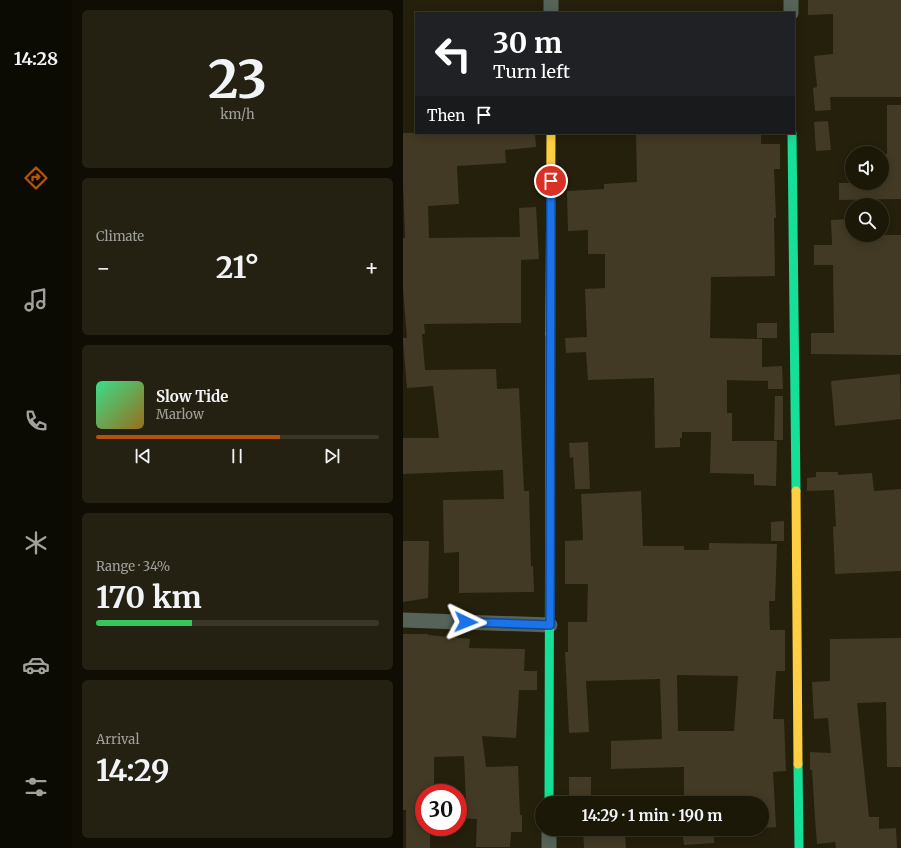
<!DOCTYPE html>
<html lang="en">
<head>
<meta charset="utf-8">
<style>
	body { margin:0; font-family:Merriweather,serif; background:#252112; color:#f1f3f6; height:100vh; display:flex; flex-direction:column; font-size:15px; white-space:nowrap }
	* { box-sizing:border-box; margin:0 }
	p { font-size:13px; color:#a0a09c }
	.icon { flex:none; width:22px; height:22px; fill:none; stroke:currentColor; stroke-width:2; stroke-linecap:round; stroke-linejoin:round }
	.map { position:relative; flex:1; overflow:hidden }
	.panel { display:flex; flex-direction:column; gap:10px; padding:10px; background:#0f0d04; width:331px }
	.panel>* { flex:none }
	.top-card { position:absolute; left:12px; top:12px; width:380px; height:122px; border-radius:0px; box-shadow:0 2px 10px #0003,0 0 0 1px #3a3729; background:#202124; color:#fff; overflow:hidden }
	.controls { position:absolute; left:442px; top:146px; display:grid; gap:8px }
	.controls a { display:grid; place-items:center; width:44px; height:44px; border-radius:50%; background:#1c1808; box-shadow:0 2px 10px #0003,0 0 0 1px #3a3729; font-size:20px }
	.speed { position:absolute; left:12px; top:784px; display:flex; gap:8px; font-size:20px; font-weight:700; text-align:center }
	.speed>* { display:grid; place-content:center; width:52px; height:52px; border-radius:50%; background:#1c1808; box-shadow:0 2px 10px #0003,0 0 0 1px #3a3729; line-height:1 }
	.speed .limit { border:6px solid #d22; background:#fff; color:#111 }
	.pin { position:absolute; display:grid; place-items:center; width:34px; height:34px; color:#fff; margin:-17px; border:2px solid #fff; border-radius:50%; box-shadow:0 1px 4px #0007 }
	.me { position:absolute; width:44px; margin:-22px; rotate:92deg; stroke-linejoin:round; filter:drop-shadow(0 0 3px #0008) }
	.turn { display:flex; align-items:center; gap:14px; height:84px; padding:0 12px; font-size:18px }
	.turn .icon { width:52px; height:52px; stroke-width:2.5 }
	.turn b { display:block; font-size:28px; line-height:34px }
	.then { display:flex; align-items:center; height:38px; padding:0 12px; background:#0003; gap:8px; font-size:15px }
	.big { font-size:30px; font-weight:700; line-height:1.1 }
	.panel .card { flex:1; display:flex; flex-direction:column; justify-content:center; gap:6px; min-width:0; padding:0 14px; border-radius:6px; background:#252112 }
	.panel .dial { align-items:center; gap:0 }
	.dial b { font-size:52px; line-height:1 }
	.song { display:flex; align-items:center; gap:12px }
	.cover { width:48px; height:48px; border-radius:6px; background:linear-gradient(135deg,hsl(150 70% 55%),hsl(40 70% 35%)) }
	.played { height:4px; border-radius:2px; background:linear-gradient(90deg,#b45309 65%,#3a3729 65%) }
	.keys { display:flex; justify-content:space-around; direction:ltr }
	.heat { display:flex; justify-content:space-between; align-items:center; font-size:22px; direction:ltr }
	.charge { height:6px; border-radius:3px; background:linear-gradient(90deg,#34c759 34%,#3a3729 0) }
	.trip { position:absolute; left:132px; top:796px; width:234px; height:40px; border-radius:20px; background:#1c1808; box-shadow:0 2px 10px #0003,0 0 0 1px #3a3729; font-weight:700; line-height:40px; text-align:center }
	main { display:flex; flex:1; min-height:0 }
	.tabs { display:flex; flex-direction:column; width:72px; justify-content:space-around; align-items:center; background:#0b0a03; color:#a0a09c }
	.tabs .icon { width:28px; height:28px }
	.tabs .on { color:#b45309 }
	.tabs b { font-size:18px; color:#f1f3f6 }
	.map>svg:first-child { display:block }
	.building { fill:#423a24; fill-rule:evenodd }
	.lines { fill:none; stroke-linecap:round; stroke-linejoin:round }
	.street { stroke:#576358; stroke-width:15 }
	.fast { stroke:#16e098; stroke-width:9 }
	.slow { stroke:#ffcf43; stroke-width:9 }
	.route-casing { stroke:#114b97; stroke-width:10 }
	.route { stroke:#1a73e8; stroke-width:7 }
</style>
</head>
<body>
<main>
<nav class="tabs">
<b>14:28</b>
<svg class="icon on" aria-label="directions" viewBox="0 0 24 24"><path d="M12 3l9 9-9 9-9-9zM9 14v-3h6M13 9l2 2-2 2"/></svg>
<svg class="icon" aria-label="music" viewBox="0 0 24 24"><path d="M9 18V5l10-2v13"/><circle cx="6" cy="18" r="3"/><circle cx="16" cy="16" r="3"/></svg>
<svg class="icon" aria-label="phone" viewBox="0 0 24 24"><path d="M5 4h4l2 5-3 2q2 4 5 5l2-3 5 2v4C11 20 4 13 5 4z"/></svg>
<svg class="icon" aria-label="climate" viewBox="0 0 24 24"><path d="M12 3v18M4 7l16 10M4 17L20 7"/></svg>
<svg class="icon" aria-label="car" viewBox="0 0 24 24"><path d="M5 17H2v-5l4-1 3-4h7l3 4 3 1v5h-3M9 17h6M6 11h13"/><circle cx="7" cy="17" r="2"/><circle cx="17" cy="17" r="2"/></svg>
<svg class="icon" aria-label="filters" viewBox="0 0 24 24"><path d="M4 7h16M4 17h16"/><circle cx="9" cy="7" r="2"/><circle cx="15" cy="17" r="2"/></svg>
</nav>
<section class="panel">
<div class="card dial"><b>23</b><p>km/h</p></div>
<div class="card"><p>Climate</p>
<div class="heat"><a>−</a><b class="big">21°</b><a>+</a></div>
</div>
<div class="card">
<div class="song"><i class="cover"></i><div><b>Slow Tide</b><p>Marlow</p></div></div>
<div class="played"></div>
<div class="keys"><svg class="icon" aria-label="previous" viewBox="0 0 24 24"><path d="M18 5L8 12l10 7zM5 5v14"/></svg><svg class="icon" aria-label="pause" viewBox="0 0 24 24"><path d="M8 5v14M16 5v14"/></svg><svg class="icon" aria-label="next" viewBox="0 0 24 24"><path d="M6 5l10 7-10 7zM19 5v14"/></svg></div>
</div>
<div class="card"><p>Range · 34%</p><b class="big">170 km</b><div class="charge"></div></div>
<div class="card"><p>Arrival</p><b class="big">14:29</b></div>
</section>
<div class="map">
<svg width="498" height="848" viewBox="0 0 498 848">
	<rect width="100%" height="100%" fill="#25200b"/>
	<!-- building -->
	<g class="building">
		<polygon points="405,0 498,0 498,97 427,97 428,110 412,111 410,88 414,87 411,56 430,54 430,14 405,15"/>
		<polygon points="484,105 498,105 498,199 436,200 436,183 479,183 479,154 484,154"/>
		<polygon points="425,121 428,150 413,151 411,122"/>
		<polygon points="0,133 132,133 133,147 102,150 103,163 54,166 56,204 25,206 26,238 117,237 116,208 133,207 136,259 118,260 118,323 21,324 22,334 19,334 22,370 93,369 94,389 116,388 121,491 126,491 128,566 130,566 131,592 56,593 56,552 41,553 40,500 101,499 100,470 0,474 0,438 36,438 30,386 4,388 0,341 0,338 4,338 0,289 0,238 2,238 0,184"/>
		<polygon points="233,133 358,133 358,144 377,144 377,169 371,169 373,218 371,218 372,276 308,277 307,338 359,339 359,367 379,366 380,389 365,389 365,381 324,380 324,413 329,413 329,441 374,441 373,486 351,485 351,474 307,473 308,432 279,432 279,438 277,438 277,447 252,448 251,378 185,380 183,352 163,353 162,338 184,337 182,289 202,288 202,254 185,254 185,230 165,231 164,191 201,189 201,184 234,182"/>
		<polygon points="449,219 449,235 498,235 498,355 408,354 408,333 431,333 430,265 411,265 411,245 429,245 428,220"/>
		<rect x="354" y="323" width="20" height="15"/>
		<polygon points="497,374 498,419 432,426 428,381"/>
		<polygon points="372,396 380,396 380,440 371,440"/>
		<polygon points="185,442 187,489 172,489 170,457 167,458 166,443"/>
		<polygon points="413,472 435,472 435,475 469,473 471,491 498,489 498,571 432,574 430,527 433,526 431,490 404,491 404,478 413,477"/>
		<path d="M238 491 240 546H281V550H306V543L374 544 372 601H366L367 630H382V671H373L370 719H381L383 771 370 772 373 827 359 828V803H192V799H238V798L281 800V767L208 769V741L259 739 257 679 183 681 186 732 166 733 162 652H165V622H184L185 584H162V541L180 540 178 494ZM274 675 335 676 331 731H275Z"/>
		<polygon points="381,521 381,541 368,541 368,522"/>
		<polygon points="0,541 26,541 25,598 0,602"/>
		<polygon points="0,634 25,634 25,635 67,639 66,648 122,649 121,671 134,671 134,690 116,690 113,738 79,736 83,767 115,766 117,815 119,815 119,832 108,832 107,847 73,847 74,819 55,818 55,803 63,803 61,756 31,757 31,793 21,793 21,827 27,827 27,848 3,848 3,810 0,810"/>
		<polygon points="498,638 498,767 484,767 483,702 454,703 466,817 476,817 476,829 493,828 494,848 433,848 432,842 414,844 412,818 409,770 407,770 407,752 428,753 425,718 411,719 409,682 427,681 427,639"/>
		<rect x="166" y="777" width="22" height="20"/>
		<polygon points="192,829 342,829 311,831 311,843 281,845 280,836 222,834 223,848 181,848 180,831 192,831"/>
	</g>
	<g class="lines">
		<!-- street -->
		<g class="street">
			<polyline points="388,0 388,13"/>
			<polyline points="148,13 148,0"/>
			<polyline points="0,620 147,625"/>
			<polyline points="146,848 146,829"/>
		</g>
		<!-- fast -->
		<g class="fast">
			<polyline points="389,133 393,491"/>
			<polyline points="395,764 396,848"/>
			<polyline points="146,803 147,334"/>
		</g>
		<!-- slow -->
		<g class="slow">
			<polyline points="147,334 148,133"/>
			<polyline points="393,491 395,764"/>
		</g>
	</g>
	<g class="lines">
		<defs>
			<polyline id="route" points="63,622 147,625 148,181"/>
		</defs>
		<!-- route casing -->
		<use href="#route" class="route-casing"/>
		<!-- route -->
		<use href="#route" class="route"/>
	</g>
</svg>
<div class="controls">
<a><svg class="icon" aria-label="sound" viewBox="0 0 24 24"><path d="M4 9h4l5-4v14l-5-4H4zM17 9q2 3 0 6"/></svg></a>
<a><svg class="icon" aria-label="search" viewBox="0 0 24 24"><circle cx="10" cy="10" r="6"/><path d="M15 15l6 6"/></svg></a>
</div>
<div class="speed"><div class="limit">30</div></div>
<div class="pin" style="left:148px;top:181px;background:#d93025"><svg class="icon" aria-label="arrive" viewBox="0 0 24 24"><path d="M6 21V4h12l-3 4 3 4H6"/></svg></div>
<svg class="me" style="left:63px;top:622px" viewBox="-20 -20 40 40"><path d="M0-17L14 15 0 8-14 15z" fill="#1a73e8" stroke="#fff" stroke-width="4"/></svg>
<div class="trip">14:29 · 1 min · 190 m</div>
<div class="top-card">
<div class="turn"><svg class="icon" aria-label="left" viewBox="0 0 24 24"><path d="M17 20v-9H6M10 6l-5 5 5 5"/></svg><div><b>30 m</b>Turn left</div></div>
<div class="then">Then<svg class="icon" aria-label="arrive" viewBox="0 0 24 24"><path d="M6 21V4h12l-3 4 3 4H6"/></svg></div>
</div>
</div>
</main>
</body>
</html>
